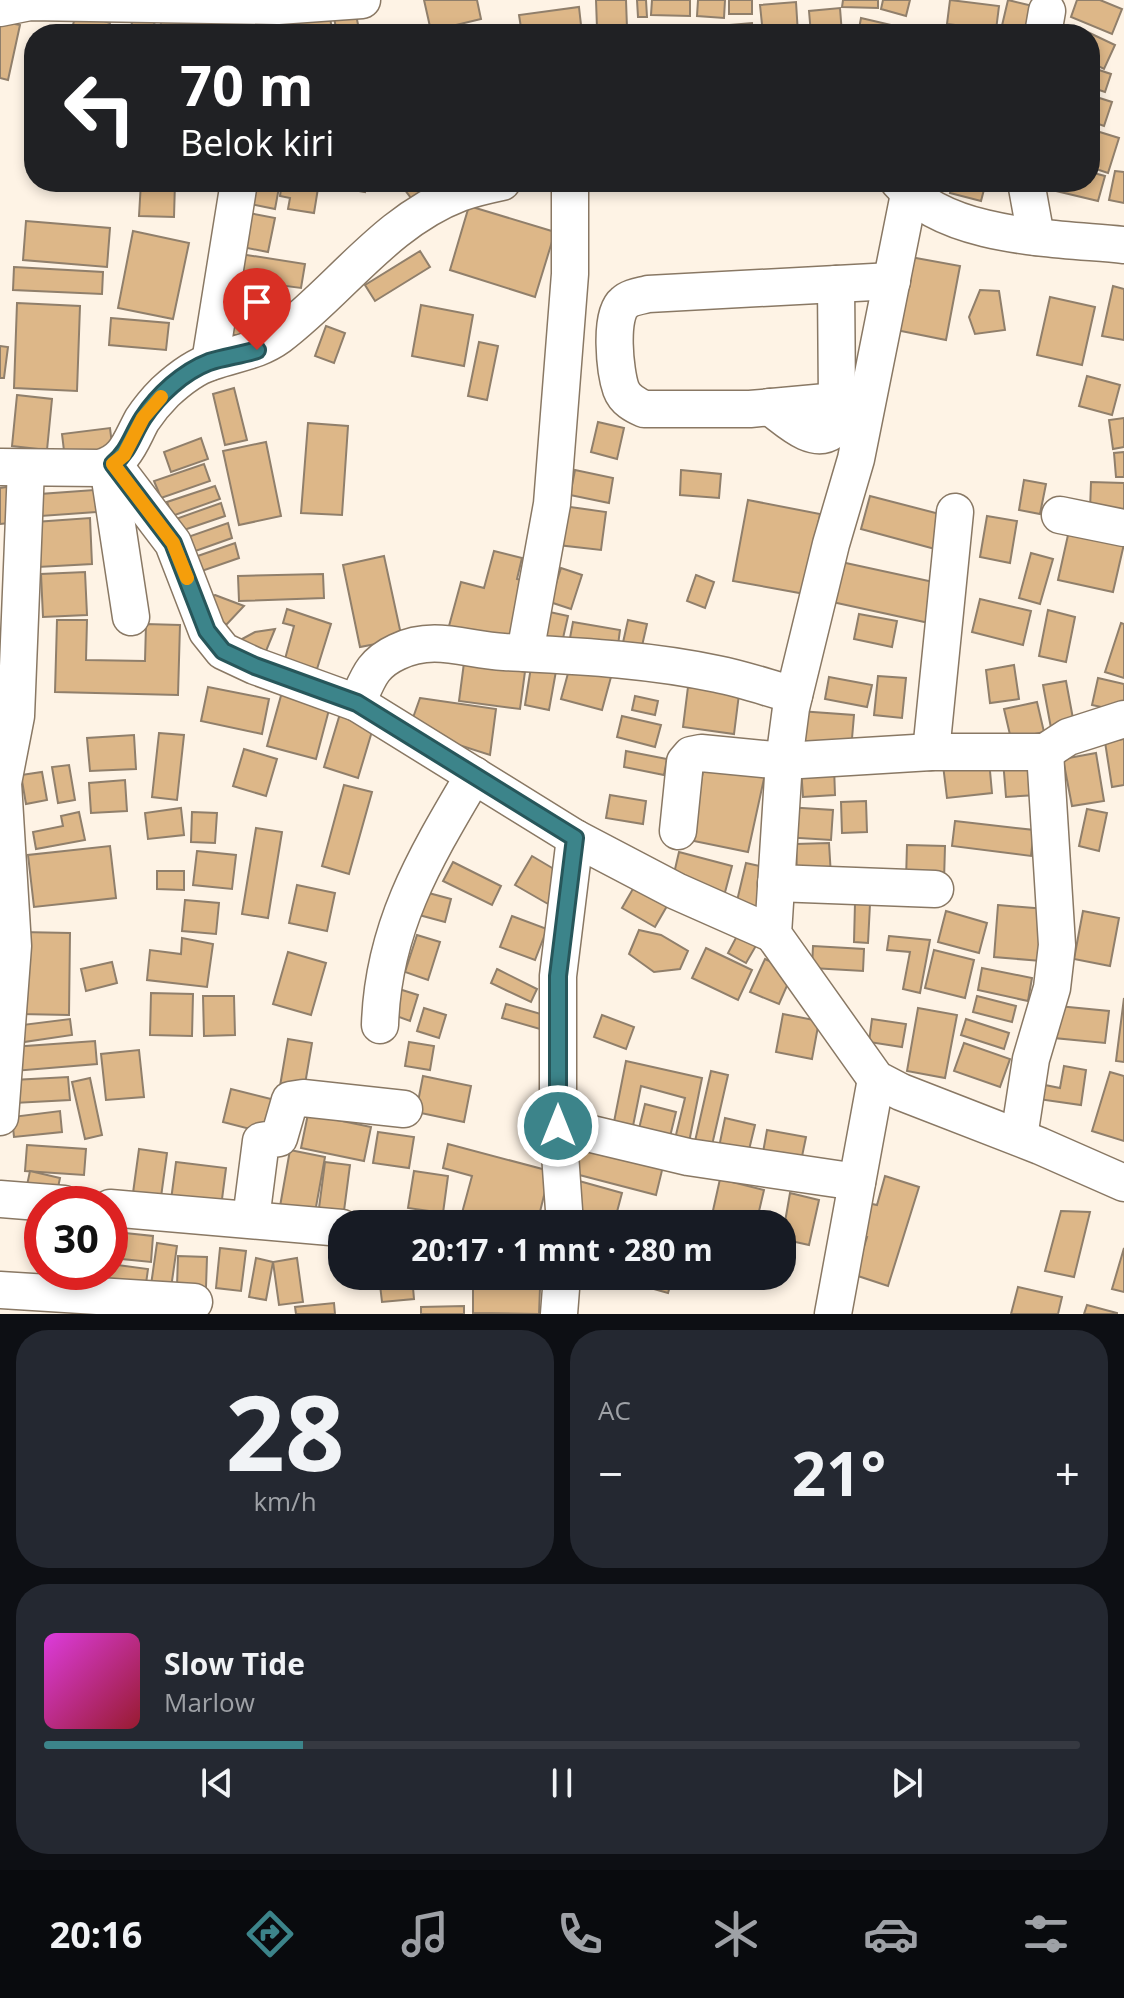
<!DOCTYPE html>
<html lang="id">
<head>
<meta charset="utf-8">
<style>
	body { margin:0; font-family:"Open Sans",sans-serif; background:#242831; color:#f1f3f6; height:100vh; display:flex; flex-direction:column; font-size:30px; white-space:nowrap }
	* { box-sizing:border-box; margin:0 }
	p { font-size:26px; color:#9ea1a6 }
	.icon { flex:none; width:44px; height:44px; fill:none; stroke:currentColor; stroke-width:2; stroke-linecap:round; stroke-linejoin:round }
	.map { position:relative; height:1314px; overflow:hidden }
	.drawer { display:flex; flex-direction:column; gap:16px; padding:16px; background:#0d0f14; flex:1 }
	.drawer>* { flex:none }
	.hud { position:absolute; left:24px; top:24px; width:1076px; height:168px; border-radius:32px; box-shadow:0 4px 12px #0003; background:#202124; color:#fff; overflow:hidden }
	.speed { position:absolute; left:24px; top:1186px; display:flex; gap:16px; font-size:40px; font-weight:700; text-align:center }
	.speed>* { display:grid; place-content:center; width:104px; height:104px; border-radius:50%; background:#171b24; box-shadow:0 4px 12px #0003; line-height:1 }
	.speed .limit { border:12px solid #d22; background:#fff; color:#111 }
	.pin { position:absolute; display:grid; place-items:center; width:68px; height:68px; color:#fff; margin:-82px -34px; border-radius:50% 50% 50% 0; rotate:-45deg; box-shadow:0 0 8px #0007 }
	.pin .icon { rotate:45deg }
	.me { position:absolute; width:88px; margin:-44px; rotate:0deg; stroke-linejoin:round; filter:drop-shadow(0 0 6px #0008) }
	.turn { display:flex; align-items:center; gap:28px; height:168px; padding:0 24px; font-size:36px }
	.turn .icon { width:104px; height:104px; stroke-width:2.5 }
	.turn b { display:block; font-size:56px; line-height:68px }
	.big { font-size:60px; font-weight:700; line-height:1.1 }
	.drawer .card { flex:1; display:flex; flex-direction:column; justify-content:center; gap:12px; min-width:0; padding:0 28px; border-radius:32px; background:#242831 }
	.drawer .dial { align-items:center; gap:0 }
	.dial b { font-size:104px; line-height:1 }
	.song { display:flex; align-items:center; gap:24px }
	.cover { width:96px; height:96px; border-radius:12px; background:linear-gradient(135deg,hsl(300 70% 55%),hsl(350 70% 35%)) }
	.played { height:8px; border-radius:4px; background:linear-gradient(90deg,#3c848a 25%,#363941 25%) }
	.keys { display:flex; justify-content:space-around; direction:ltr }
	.heat { display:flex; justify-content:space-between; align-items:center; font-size:44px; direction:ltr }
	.drawer .tiles { flex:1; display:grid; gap:16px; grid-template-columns:1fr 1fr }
	.card:last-child { grid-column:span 2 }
	.trip { position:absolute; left:328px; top:1210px; width:468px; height:80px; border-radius:32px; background:#171b24; box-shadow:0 4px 12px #0003; font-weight:700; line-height:80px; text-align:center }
	.menu { display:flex; height:128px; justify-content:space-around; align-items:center; background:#090b0e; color:#9ea1a6 }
	.menu .icon { width:56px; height:56px }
	.menu .active { color:#3c848a }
	.menu b { font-size:36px; color:#f1f3f6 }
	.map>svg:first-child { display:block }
	.building { fill:#ddb788; stroke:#907f6b; stroke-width:2 }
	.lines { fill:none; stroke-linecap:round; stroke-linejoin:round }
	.minor-casing { stroke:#897864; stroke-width:39 }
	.minor { stroke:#fff; stroke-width:36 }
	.route-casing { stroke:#27565a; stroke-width:20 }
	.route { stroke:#3c848a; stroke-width:14 }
	.slow { stroke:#f59e0b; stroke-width:14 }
</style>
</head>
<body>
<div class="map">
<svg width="1124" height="1314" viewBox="0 0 1124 1314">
	<rect width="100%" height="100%" fill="#fef3e5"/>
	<!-- building -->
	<g class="building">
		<polygon points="424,0 477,0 481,19 431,31"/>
		<polygon points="596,0 626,0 627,28 597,28"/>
		<polygon points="637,0 646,0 647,17 638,17"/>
		<polygon points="652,0 690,0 690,16 651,15"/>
		<polygon points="698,0 725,0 724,18 697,16"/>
		<rect x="729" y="0" width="23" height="14"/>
		<polygon points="843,0 878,0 878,8 842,7"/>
		<polygon points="883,0 910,0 906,16 881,9"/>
		<polygon points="950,0 999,6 996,30 947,24"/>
		<polygon points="1008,0 1037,7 1030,34 1000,34"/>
		<polygon points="1077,0 1100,0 1122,9 1112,34 1071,17"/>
		<polygon points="796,2 798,34 763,34 760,5"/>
		<polygon points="579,7 582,34 522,34 519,15"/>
		<polygon points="840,8 842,34 811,34 809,11"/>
		<polygon points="137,9 157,17 150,34 128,34"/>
		<polygon points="355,10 360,34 337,34 333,12"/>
		<polygon points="77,12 110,23 107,34 70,34"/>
		<polygon points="163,12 249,27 248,34 159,34"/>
		<polygon points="329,13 333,34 285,34 283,20"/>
		<polygon points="861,18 904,28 903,34 858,34"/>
		<polygon points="0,21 20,25 8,80 0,78"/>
		<polygon points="752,23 753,34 695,34 695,28"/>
		<polygon points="1077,27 1115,45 1104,69 1090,62 1090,34 1074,34"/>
		<polygon points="486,29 486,34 447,34 447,33"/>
		<polygon points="1090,67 1111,74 1105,92 1090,87"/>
		<polygon points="1090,95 1112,102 1104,126 1090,121"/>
		<polygon points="1090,129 1119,138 1108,173 1090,167"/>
		<polygon points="1115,171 1124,172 1124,203 1109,200"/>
		<polygon points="1090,172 1105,176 1098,201 1056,191 1059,182 1090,182"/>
		<polygon points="141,182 175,182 174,217 139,216"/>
		<polygon points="249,182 280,182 275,209 245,203"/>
		<polygon points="282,182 319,182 314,213 288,209 290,198 280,196"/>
		<polygon points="331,182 367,182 365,192 330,186"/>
		<polygon points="399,182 440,182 414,202"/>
		<polygon points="953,182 986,182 981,201 950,193"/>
		<polygon points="469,206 555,232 535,297 450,270"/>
		<polygon points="244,212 275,218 268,252 237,246"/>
		<polygon points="26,221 110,228 107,267 23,260"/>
		<polygon points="133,231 189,243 173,319 118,308"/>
		<polygon points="420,251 430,267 375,301 365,285"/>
		<polygon points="234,253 305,264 301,288 271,284 262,339 222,333"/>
		<polygon points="905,256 960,266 946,340 891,329"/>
		<polygon points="14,267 103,272 102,294 13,290"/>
		<polygon points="1113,286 1124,289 1124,340 1102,336"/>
		<polygon points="980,290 999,291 1005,330 975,334 969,317"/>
		<polygon points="1050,297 1095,307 1082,365 1037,355"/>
		<polygon points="17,303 80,306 77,391 14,388"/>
		<polygon points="421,305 473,315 464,366 412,356"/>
		<polygon points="111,318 169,323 166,350 109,345"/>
		<polygon points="326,326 345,333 334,363 315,356"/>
		<polygon points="479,342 498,346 487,400 468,396"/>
		<polygon points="0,346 8,347 4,378 0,378"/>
		<polygon points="1087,376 1120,385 1112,415 1079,406"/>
		<polygon points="234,388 247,440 225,445 213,394"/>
		<polygon points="17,395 52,399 47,450 12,446"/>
		<polygon points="1124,418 1124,447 1113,449 1109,420"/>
		<polygon points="598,422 624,428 617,459 591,452"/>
		<polygon points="308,423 348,426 342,515 301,513"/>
		<polygon points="110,428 113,453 65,459 62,434"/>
		<polygon points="201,438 208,459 171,472 164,452"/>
		<polygon points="266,442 281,516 239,525 223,451"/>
		<polygon points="1124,452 1124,477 1116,477 1114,453"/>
		<polygon points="204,464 210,481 161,498 154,481"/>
		<polygon points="575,470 613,478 609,503 570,495"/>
		<polygon points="681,470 721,474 719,498 680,495"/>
		<polygon points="1024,480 1046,484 1040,514 1019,510"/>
		<polygon points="1091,482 1124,483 1124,511 1090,510"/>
		<polygon points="13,486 18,522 0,524 0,488"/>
		<polygon points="215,486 220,499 172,516 167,502"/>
		<polygon points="108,489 110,511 41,516 40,494"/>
		<polygon points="870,496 955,518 946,552 861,529"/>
		<polygon points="748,500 820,514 805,594 733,581"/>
		<polygon points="221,503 225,516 178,532 173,520"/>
		<polygon points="563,506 606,512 601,550 558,545"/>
		<polygon points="987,516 1017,521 1010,563 980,557"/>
		<polygon points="90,518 92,564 38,567 35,522"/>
		<polygon points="228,523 232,538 187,554 182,539"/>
		<polygon points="1070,526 1124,544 1113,592 1058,580"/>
		<polygon points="235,543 239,558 196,573 192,558"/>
		<polygon points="494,551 522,558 517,579 530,582 514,643 449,626 461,582 484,588"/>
		<polygon points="1031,553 1053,559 1040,604 1019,598"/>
		<polygon points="384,556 402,639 360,647 343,565"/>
		<polygon points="832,560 938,583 929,623 823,600"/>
		<polygon points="561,568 582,575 571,609 550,602"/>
		<polygon points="85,572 87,615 43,617 41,574"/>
		<polygon points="323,574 324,598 239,601 238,576"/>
		<polygon points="696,575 714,582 705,608 687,601"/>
		<polygon points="215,595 244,606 227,624 215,624 200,600"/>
		<polygon points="980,599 1031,611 1023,645 972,632"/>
		<polygon points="287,609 331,624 317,669 285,659 294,626 283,623"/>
		<polygon points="1048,610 1075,617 1066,662 1039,656"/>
		<polygon points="545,611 568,616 561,647 538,642"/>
		<polygon points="859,614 897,621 892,647 854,639"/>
		<polygon points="57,620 87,620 86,660 145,661 146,624 180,625 178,695 55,692"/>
		<polygon points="628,620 647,624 639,659 620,656"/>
		<polygon points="573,622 620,630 618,645 570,638"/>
		<polygon points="1121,623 1124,624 1124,678 1105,672"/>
		<polygon points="275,629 266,651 238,651 242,639 255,632"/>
		<polygon points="465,655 526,664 520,709 459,701"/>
		<polygon points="1014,665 1019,699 990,703 986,670"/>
		<polygon points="570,666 611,677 602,710 561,699"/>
		<polygon points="531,667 556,671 549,710 525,705"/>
		<polygon points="878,676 906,678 902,718 874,715"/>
		<polygon points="829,677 872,685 867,707 825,699"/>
		<polygon points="1098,678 1124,684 1124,712 1092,705"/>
		<polygon points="1066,681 1074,724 1051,728 1043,685"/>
		<polygon points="208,687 269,699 262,734 201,721"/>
		<polygon points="688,687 739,694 734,734 683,727"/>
		<polygon points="282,692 330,706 316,759 267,746"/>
		<polygon points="635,696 658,701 655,715 632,710"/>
		<polygon points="420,698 496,709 490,755 409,729"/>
		<polygon points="1037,702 1044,732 1011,739 1004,709"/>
		<polygon points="342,707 376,718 358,778 324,767"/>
		<polygon points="799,711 854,715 851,750 796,745"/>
		<polygon points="622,716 661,725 655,747 617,737"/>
		<polygon points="159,733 184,735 177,800 152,797"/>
		<polygon points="134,735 136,769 90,771 87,738"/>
		<polygon points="1124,739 1124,785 1112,787 1105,742"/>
		<polygon points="244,749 277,759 266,796 233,786"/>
		<polygon points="626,751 667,759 664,775 624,767"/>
		<polygon points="1096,753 1104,801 1072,806 1063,759"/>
		<polygon points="1034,758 1037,795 1006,797 1003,760"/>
		<polygon points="989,760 992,793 947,798 943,765"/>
		<polygon points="705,762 765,774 748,852 689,840"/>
		<polygon points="69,765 75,800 58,803 52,767"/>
		<polygon points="834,766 835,795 803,797 801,768"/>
		<polygon points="42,772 47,800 26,804 21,775"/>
		<polygon points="125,780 127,811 91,813 89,783"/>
		<polygon points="344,785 372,792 349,874 322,866"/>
		<polygon points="610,795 646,801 643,824 606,818"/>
		<polygon points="866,801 867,832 842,833 841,802"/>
		<polygon points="786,807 833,810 831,840 784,837"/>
		<polygon points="181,808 184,835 148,839 145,813"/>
		<polygon points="1087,809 1107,813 1099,851 1079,846"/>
		<polygon points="79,812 85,840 36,849 33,832 63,826 61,816"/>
		<polygon points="192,812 217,813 215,843 191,842"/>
		<polygon points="955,821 1034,830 1031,856 952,846"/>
		<polygon points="256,828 282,832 268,918 242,914"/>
		<polygon points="829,843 831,876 797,877 796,844"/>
		<polygon points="907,845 945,846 944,881 906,880"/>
		<polygon points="110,846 116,898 34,907 28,855"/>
		<polygon points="197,851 236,855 232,889 193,885"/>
		<polygon points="679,852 732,866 724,896 672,882"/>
		<polygon points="532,856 564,875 548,904 515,885"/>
		<polygon points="453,862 501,886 492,905 443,881"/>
		<polygon points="746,863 768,868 759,910 736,905"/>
		<polygon points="157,871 184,871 184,890 157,889"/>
		<polygon points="297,885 335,893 327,931 289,923"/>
		<polygon points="634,887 667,906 655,927 622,908"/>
		<polygon points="425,892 451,899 445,922 419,915"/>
		<polygon points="185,900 219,903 216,934 182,931"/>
		<polygon points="855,903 870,904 868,943 854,942"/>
		<polygon points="998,905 1046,909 1041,961 994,957"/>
		<polygon points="946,911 987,923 979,953 938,942"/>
		<polygon points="1083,911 1119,918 1110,966 1074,959"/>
		<polygon points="512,916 547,929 535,960 500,947"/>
		<polygon points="639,930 661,935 688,951 680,969 654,972 629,954"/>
		<polygon points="21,932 70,933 69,1015 20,1014"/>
		<polygon points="738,934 757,944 746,963 728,953"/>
		<polygon points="417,935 440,942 428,980 405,972"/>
		<polygon points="889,936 930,940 920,993 903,989 910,952 887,950"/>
		<polygon points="182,938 213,944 207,987 147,980 150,950 181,954"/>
		<polygon points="813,946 864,949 863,971 812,968"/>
		<polygon points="706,948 752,970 738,1000 692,978"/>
		<polygon points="934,950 974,960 965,998 925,988"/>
		<polygon points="288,952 326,963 311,1015 273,1004"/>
		<polygon points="765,959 793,972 779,1004 750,992"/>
		<polygon points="112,962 117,983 86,991 81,969"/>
		<polygon points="982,968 1032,978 1028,1001 978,990"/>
		<polygon points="497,969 537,989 531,1002 491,983"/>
		<polygon points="399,989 418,995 410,1021 391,1014"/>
		<polygon points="151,993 193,994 192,1036 150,1035"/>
		<polygon points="203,996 234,996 235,1035 204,1036"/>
		<polygon points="977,996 1016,1006 1012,1022 973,1012"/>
		<polygon points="1124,998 1124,1062 1116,1061"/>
		<polygon points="506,1004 551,1017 547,1031 502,1018"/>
		<polygon points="1058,1006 1109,1011 1105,1043 1054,1038"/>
		<polygon points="424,1008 446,1015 439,1038 417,1031"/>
		<polygon points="918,1008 957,1015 945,1078 907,1071"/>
		<polygon points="783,1014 819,1021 812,1059 776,1052"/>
		<polygon points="602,1015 634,1027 626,1049 594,1037"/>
		<polygon points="70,1019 72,1035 24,1042 22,1025"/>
		<polygon points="872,1019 906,1024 902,1047 869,1042"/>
		<polygon points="966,1019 1009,1033 1004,1049 961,1035"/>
		<polygon points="288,1039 312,1043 304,1090 280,1086"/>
		<polygon points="95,1041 97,1064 14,1071 12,1047"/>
		<polygon points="409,1042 434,1046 430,1070 405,1066"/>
		<polygon points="964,1043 1010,1059 1000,1087 954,1071"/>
		<polygon points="139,1050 144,1097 106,1100 101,1054"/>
		<polygon points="626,1061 702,1078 688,1147 673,1147 685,1098 641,1086 630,1141 611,1137"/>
		<polygon points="1064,1066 1086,1070 1081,1105 1038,1099 1040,1084 1060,1088"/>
		<polygon points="711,1071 728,1075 710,1154 693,1150"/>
		<polygon points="1110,1072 1124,1076 1124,1141 1092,1131"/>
		<polygon points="423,1076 471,1086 464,1122 416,1112"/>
		<polygon points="68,1077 70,1100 14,1103 13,1080"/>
		<polygon points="90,1078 102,1135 85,1139 72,1082"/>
		<polygon points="231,1089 279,1101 270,1134 223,1122"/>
		<polygon points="645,1104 676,1112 667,1149 636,1141"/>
		<polygon points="60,1111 62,1132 14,1137 12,1117"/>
		<polygon points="308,1114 371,1127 364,1161 301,1148"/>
		<polygon points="725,1118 755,1125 747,1158 718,1152"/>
		<polygon points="767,1130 806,1137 800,1166 762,1158"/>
		<polygon points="378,1132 414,1137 409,1168 373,1163"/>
		<polygon points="574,1134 665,1158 656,1195 564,1171"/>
		<polygon points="448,1144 550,1171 537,1224 459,1224 472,1176 443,1168"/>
		<polygon points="27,1145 86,1149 84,1175 25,1171"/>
		<polygon points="139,1149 167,1153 161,1197 133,1193"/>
		<polygon points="290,1150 325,1157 314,1218 279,1212"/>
		<polygon points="176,1162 226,1168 221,1207 171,1200"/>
		<polygon points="325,1162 350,1165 344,1211 319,1208"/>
		<polygon points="30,1171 60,1178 56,1197 26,1190"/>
		<polygon points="414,1171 448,1176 443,1213 408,1208"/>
		<polygon points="885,1176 919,1187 888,1286 855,1275 867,1237 856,1235 863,1202 877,1205"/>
		<polygon points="572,1179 622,1193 614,1223 564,1209"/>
		<polygon points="720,1179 764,1190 756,1224 712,1215"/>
		<polygon points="790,1193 819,1200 809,1245 782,1239"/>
		<polygon points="1061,1211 1090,1212 1074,1277 1045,1271"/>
		<polygon points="125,1233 153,1236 151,1262 122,1259"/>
		<polygon points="157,1243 177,1246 171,1288 151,1285"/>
		<polygon points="220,1248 246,1251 241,1291 216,1288"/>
		<polygon points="1124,1248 1124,1292 1112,1289"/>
		<polygon points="178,1256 207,1257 206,1287 177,1286"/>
		<polygon points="256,1258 273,1262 266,1300 249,1297"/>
		<polygon points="297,1258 303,1302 279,1305 273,1262"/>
		<polygon points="110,1264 148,1269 145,1291 102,1284 104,1272 110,1272"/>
		<polygon points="73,1272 98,1272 99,1291 74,1292"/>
		<polygon points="379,1276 412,1276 414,1299 382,1302"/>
		<polygon points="492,1276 544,1276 543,1288 491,1283"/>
		<polygon points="608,1276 673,1276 668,1293"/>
		<polygon points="501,1285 540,1288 539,1314 473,1313 473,1286 500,1287"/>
		<polygon points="1018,1287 1062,1297 1058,1314 1011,1314"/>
		<polygon points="334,1303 335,1314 296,1314 295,1307"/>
		<polygon points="1087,1305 1117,1313 1117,1314 1084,1314"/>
		<polygon points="464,1306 464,1314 421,1314 421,1307"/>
	</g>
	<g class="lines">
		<defs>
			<g id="minor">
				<polyline points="0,8 30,2 278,6 362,0"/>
				<polyline points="1043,34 1047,11"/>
				<path d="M899 182C947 239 1055 238 1124 245"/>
				<polyline points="1026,182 1036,237"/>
				<polyline points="909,194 856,459 831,544 791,708 784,761 773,934 876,1079 901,1092 1040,1146 1124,1183"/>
				<polyline points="210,362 239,182"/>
				<path d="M837 401 750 409H644C635 405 625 400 621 389 615 372 609 315 624 303 630 297 641 296 648 294L892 281"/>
				<path d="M770 407C787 419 812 445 832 431L837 401 836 284"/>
				<polyline points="113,464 173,543 207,631 223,651 255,666 357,703 575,838 676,891 773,934"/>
				<polyline points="108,466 131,617"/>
				<path d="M0 467 100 468C126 461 130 442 142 420 148 411 157 400 165 392 178 380 194 367 211 362 235 353 257 352 279 336 340 290 386 221 460 193 474 188 488 185 502 182"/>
				<polyline points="1060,515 1124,528"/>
				<polyline points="525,653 552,504 570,274 570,182"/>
				<path d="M357 703C368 679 371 664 397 652 434 634 466 650 504 652 576 656 647 659 717 674 743 679 768 688 794 695"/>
				<polyline points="931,752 955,512"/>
				<polyline points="678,831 685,762 691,755 701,753 784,761 931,752 1045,752 1068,737 1124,719"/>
				<polyline points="776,883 935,889"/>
				<path d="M380 1025C383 927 425 858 474 775"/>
				<polyline points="0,1117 13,946 3,783 16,716 26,468"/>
				<polyline points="558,1126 688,1157 857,1182"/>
				<polyline points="1019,1137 1031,1059 1052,988 1057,945 1045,752"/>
				<polyline points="0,1199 64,1204"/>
				<polyline points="110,1208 342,1228"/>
				<polyline points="251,1219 261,1141 279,1138 290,1100 303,1098 404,1109"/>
				<polyline points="565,1224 558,1126 558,976 575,838"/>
				<polyline points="0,1290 194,1302"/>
				<polyline points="559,1314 562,1276"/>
				<polyline points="833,1314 876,1079"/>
			</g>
		</defs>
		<!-- minor casing -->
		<use href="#minor" class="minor-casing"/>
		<!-- minor -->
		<use href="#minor" class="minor"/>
	</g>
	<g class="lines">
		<defs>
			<path id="route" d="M257 350C242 355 224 357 209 362 183 372 158 395 143 418 132 435 129 451 113 464L173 543 207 631 223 651 255 666 357 703 575 838 558 976V1126"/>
		</defs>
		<!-- route casing -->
		<use href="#route" class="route-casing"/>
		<!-- route -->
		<use href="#route" class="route"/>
		<!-- slow -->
		<polyline class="slow" points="161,397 143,418 124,455 113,464 173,543 187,578"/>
	</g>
</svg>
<div class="speed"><div class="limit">30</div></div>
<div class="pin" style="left:257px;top:350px;background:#d93025"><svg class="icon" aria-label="arrive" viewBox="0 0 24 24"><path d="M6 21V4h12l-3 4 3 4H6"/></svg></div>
<svg class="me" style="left:558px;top:1126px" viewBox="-20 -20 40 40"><circle r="17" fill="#3c848a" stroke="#fff" stroke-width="3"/><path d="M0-11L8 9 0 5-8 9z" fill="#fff"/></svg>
<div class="trip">20:17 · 1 mnt · 280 m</div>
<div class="hud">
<div class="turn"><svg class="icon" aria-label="left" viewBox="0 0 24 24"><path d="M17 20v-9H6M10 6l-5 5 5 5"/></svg><div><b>70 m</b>Belok kiri</div></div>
</div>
</div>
<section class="drawer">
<div class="tiles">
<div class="card dial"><b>28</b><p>km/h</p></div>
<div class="card"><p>AC</p>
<div class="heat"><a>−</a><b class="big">21°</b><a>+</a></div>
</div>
<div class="card">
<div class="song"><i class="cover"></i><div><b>Slow Tide</b><p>Marlow</p></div></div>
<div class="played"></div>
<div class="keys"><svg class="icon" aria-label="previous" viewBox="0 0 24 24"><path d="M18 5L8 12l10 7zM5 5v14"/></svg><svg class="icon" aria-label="pause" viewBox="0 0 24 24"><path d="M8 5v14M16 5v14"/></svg><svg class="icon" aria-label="next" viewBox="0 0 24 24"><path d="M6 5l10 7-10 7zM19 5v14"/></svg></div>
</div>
</div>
</section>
<nav class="menu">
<b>20:16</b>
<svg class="icon active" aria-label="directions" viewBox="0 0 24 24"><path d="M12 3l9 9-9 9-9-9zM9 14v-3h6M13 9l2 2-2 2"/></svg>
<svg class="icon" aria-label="music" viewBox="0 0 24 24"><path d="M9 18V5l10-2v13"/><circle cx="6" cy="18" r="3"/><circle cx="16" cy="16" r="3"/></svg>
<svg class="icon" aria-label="phone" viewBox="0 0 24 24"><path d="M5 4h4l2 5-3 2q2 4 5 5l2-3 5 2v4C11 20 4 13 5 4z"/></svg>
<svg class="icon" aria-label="climate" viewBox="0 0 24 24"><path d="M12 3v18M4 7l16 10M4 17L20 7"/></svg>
<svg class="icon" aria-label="car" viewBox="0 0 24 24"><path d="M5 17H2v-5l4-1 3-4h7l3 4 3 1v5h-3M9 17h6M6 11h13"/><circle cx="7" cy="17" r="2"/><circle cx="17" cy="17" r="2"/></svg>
<svg class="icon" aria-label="filters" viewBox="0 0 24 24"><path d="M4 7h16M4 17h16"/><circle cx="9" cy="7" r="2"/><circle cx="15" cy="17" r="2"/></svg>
</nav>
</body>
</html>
